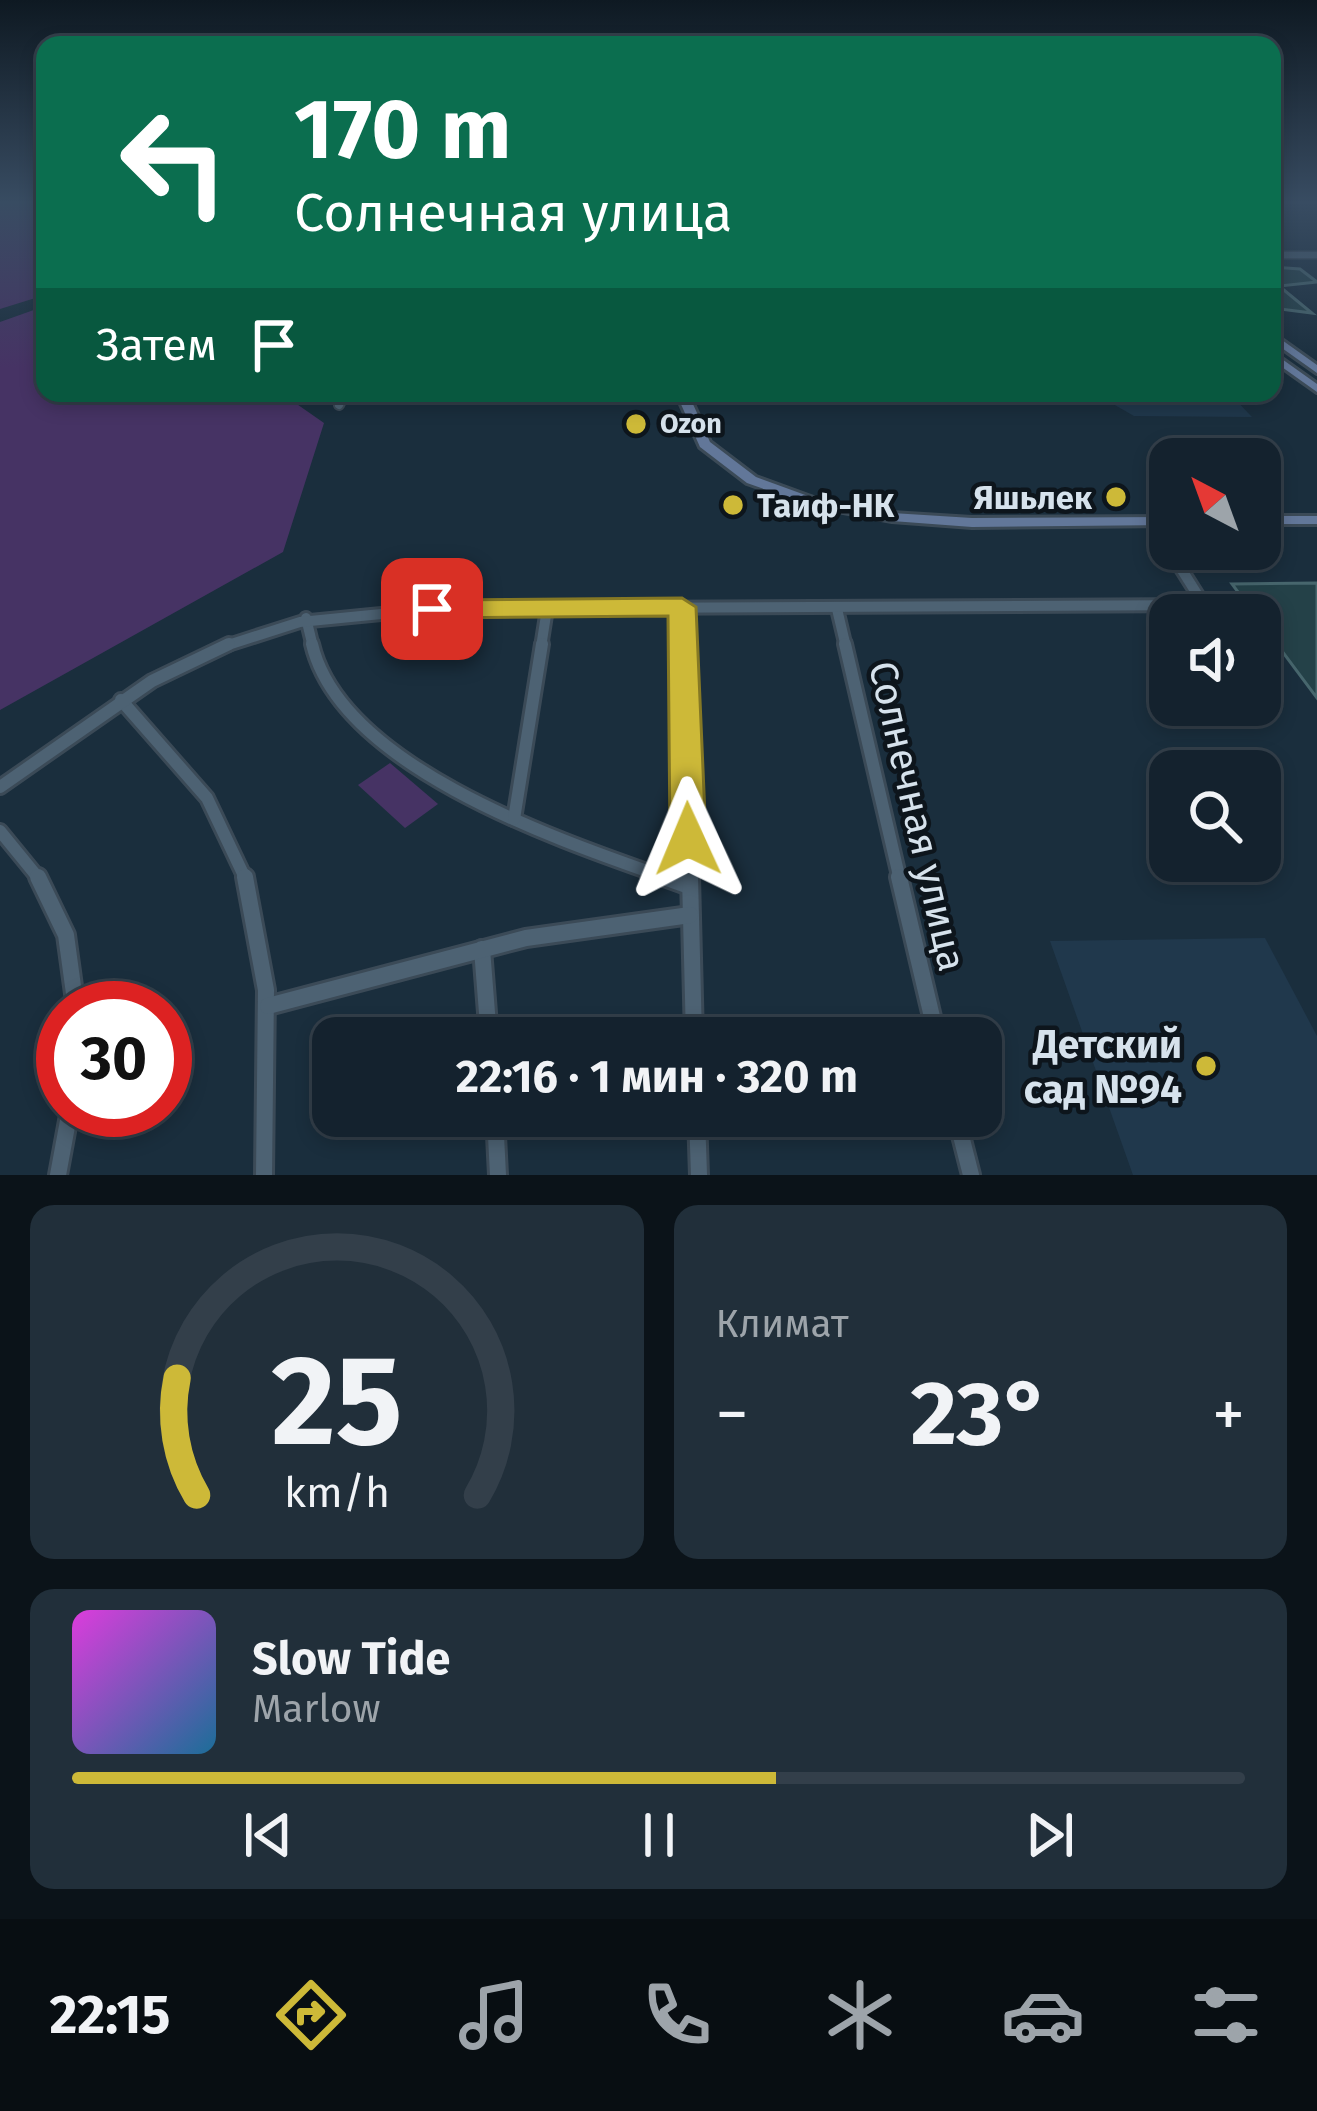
<!DOCTYPE html>
<html lang="ru">
<head>
<meta charset="utf-8">
<style>
	body { margin:0; font-family:"Fira Sans",sans-serif; background:#212f3a; color:#f1f3f6; height:100vh; display:flex; flex-direction:column; font-size:45px; white-space:nowrap }
	* { box-sizing:border-box; margin:0 }
	p { font-size:39px; color:#9da4aa }
	.icon { flex:none; width:66px; height:66px; fill:none; stroke:currentColor; stroke-width:2; stroke-linecap:round; stroke-linejoin:round }
	.map { position:relative; height:1175px; overflow:hidden }
	.side { display:flex; flex-direction:column; gap:30px; padding:30px; background:#0b1319; flex:1 }
	.side>* { flex:none }
	.banner { position:absolute; left:36px; top:36px; width:1245px; height:366px; border-radius:24px; box-shadow:0 6px 18px #0003,0 0 0 3px #333f4a; background:#0b6e4f; color:#fff; overflow:hidden }
	.needle { width:78px; rotate:319deg }
	.buttons { position:absolute; left:1149px; top:438px; display:grid; gap:24px }
	.buttons a { display:grid; place-items:center; width:132px; height:132px; border-radius:24px; background:#14222e; box-shadow:0 6px 18px #0003,0 0 0 3px #333f4a; font-size:60px }
	.speed { position:absolute; left:36px; top:981px; display:flex; gap:24px; font-size:60px; font-weight:700; text-align:center }
	.speed>* { display:grid; place-content:center; width:156px; height:156px; border-radius:50%; background:#14222e; box-shadow:0 6px 18px #0003,0 0 0 3px #333f4a; line-height:1 }
	.speed .limit { border:18px solid #d22; background:#fff; color:#111 }
	.pin { position:absolute; display:grid; place-items:center; width:102px; height:102px; color:#fff; margin:-51px; border-radius:24px; box-shadow:0 6px 18px #0006 }
	.me { position:absolute; width:132px; margin:-66px; rotate:359deg; stroke-linejoin:round; filter:drop-shadow(0 0 9px #0008) }
	.turn { display:flex; align-items:center; gap:42px; height:252px; padding:0 60px; font-size:54px }
	.turn .icon { width:156px; height:156px; stroke-width:2.5 }
	.turn b { display:block; font-size:84px; line-height:102px }
	.then { display:flex; align-items:center; height:114px; padding:0 60px; background:#0003; gap:24px; font-size:45px }
	.big { font-size:90px; font-weight:700; line-height:1.1 }
	.side .tile { flex:1; display:flex; flex-direction:column; justify-content:center; gap:18px; min-width:0; padding:0 42px; border-radius:24px; background:#212f3a }
	.side .dial { align-items:center; gap:0 }
	.dial svg { height:312px; overflow:visible; fill:none; stroke:#333f4a; stroke-width:7; stroke-linecap:round; text-anchor:middle }
	.dial text { fill:#f1f3f6; stroke:none }
	.song { display:flex; align-items:center; gap:36px }
	.cover { width:144px; height:144px; border-radius:18px; background:linear-gradient(135deg,hsl(300 70% 55%),hsl(200 70% 35%)) }
	.played { height:12px; border-radius:6px; background:linear-gradient(90deg,#cdb938 60%,#333f4a 60%) }
	.keys { display:flex; justify-content:space-around; direction:ltr }
	.heat { display:flex; justify-content:space-between; align-items:center; font-size:66px; direction:ltr }
	.side .tiles { flex:1; display:grid; gap:30px; grid-template-columns:1fr 1fr }
	.tile:last-child { grid-column:span 2 }
	.trip { position:absolute; left:312px; top:1017px; width:690px; height:120px; border-radius:24px; background:#14222e; box-shadow:0 6px 18px #0003,0 0 0 3px #333f4a; font-weight:700; line-height:120px; text-align:center }
	.menu { display:flex; height:192px; justify-content:space-around; align-items:center; background:#080e12; color:#9da4aa }
	.menu .icon { width:84px; height:84px }
	.menu .selected { color:#cdb938 }
	.menu b { font-size:54px; color:#f1f3f6 }
	.map>svg:first-child { display:block }
	.built { fill:#20384c }
	.green { fill:#463364 }
	.building { fill:#244148; stroke:#47666d; stroke-width:3 }
	.lines { fill:none; stroke-linecap:round; stroke-linejoin:round }
	.street-far4-casing { stroke:#3b4a57; stroke-width:9 }
	.street-far3-casing { stroke:#3b4a57; stroke-width:12 }
	.street-far2-casing { stroke:#3b4a57; stroke-width:16 }
	.street-far1-casing { stroke:#3b4a57; stroke-width:18 }
	.street-casing { stroke:#3b4a57; stroke-width:22 }
	.secondary-casing { stroke:#3b4a57; stroke-width:6 }
	.street-far4 { stroke:#4d6273; stroke-width:6 }
	.street-far3 { stroke:#4d6273; stroke-width:8 }
	.street-far2 { stroke:#4d6273; stroke-width:10 }
	.street-far1 { stroke:#4d6273; stroke-width:12 }
	.street { stroke:#4d6273; stroke-width:16 }
	.secondary { fill:#627799; fill-rule:evenodd }
	.route { fill:#cdb938; stroke:#857824; stroke-width:3 }
	.poi-dot { fill:#cdb938; stroke:#0d151c; stroke-width:4.5 }
	.labels { text-anchor:middle; stroke-width:9; stroke-linejoin:round; paint-order:stroke }
	.far-poi-label { font-size:27px; font-weight:bold; fill:#d6e2ec; stroke:#0d151c; text-anchor:start }
	.poi-label { font-size:33px; font-weight:bold; fill:#d6e2ec; stroke:#0d151c; text-anchor:end }
	.near-street-label { font-size:39px; fill:#d6e2ec; stroke:#0d151c }
	.near-poi-label { font-size:39px; font-weight:bold; fill:#d6e2ec; stroke:#0d151c; text-anchor:end }
</style>
</head>
<body>
<div class="map">
<svg width="1317" height="1175" viewBox="0 0 1317 1175">
	<rect width="100%" height="100%" fill="#1a2e3d"/>
	<!-- built -->
	<g class="built">
		<polygon points="1094,393 1229,393 1252,417 1134,416"/>
		<polygon points="1265,938 1317,1036 1317,1175 1133,1175 1050,941"/>
	</g>
	<!-- green -->
	<g class="green">
		<polygon points="0,203 45,203 45,295 0,309"/>
		<polygon points="45,306 45,393 281,393 324,423 283,552 0,710 0,322"/>
		<polygon points="390,763 438,804 405,828 358,785"/>
	</g>
	<!-- building -->
	<g class="building">
		<polygon points="1272,267 1300,269 1317,282 1279,286 1312,313 1272,308"/>
		<polygon points="1317,583 1317,698 1232,584"/>
	</g>
	<g class="lines">
		<defs>
			<polyline id="street-far4" points="1272,255 1317,255"/>
			<polyline id="street-far3" points="339,405 345,393"/>
			<g id="street-far2">
				<polyline points="1151,521 1204,605"/>
				<polyline points="682,607 683,647"/>
				<polyline points="837,609 846,647"/>
				<polyline points="306,618 313,647"/>
				<polyline points="222,647 300,622 432,609 1204,605"/>
				<polyline points="541,647 547,609"/>
			</g>
			<g id="street-far1">
				<path d="M312 644C341 768 564 842 672 880"/>
				<polyline points="683,644 690,880"/>
				<polyline points="845,644 900,880"/>
				<polyline points="121,700 207,798 246,880"/>
				<polyline points="0,787 152,681 229,644"/>
				<polyline points="514,819 542,644"/>
				<polyline points="0,831 40,880"/>
			</g>
			<g id="street">
				<polyline points="38,877 66,935 76,1008"/>
				<polyline points="245,877 266,990 264,1175"/>
				<polyline points="664,877 689,886"/>
				<polyline points="690,877 694,1038"/>
				<polyline points="899,877 937,1038"/>
				<polyline points="482,949 489,1038"/>
				<polyline points="268,1006 526,938 690,915"/>
				<polyline points="495,1116 498,1175"/>
				<polyline points="697,1116 699,1175"/>
				<polyline points="956,1116 971,1175"/>
				<polyline points="58,1175 70,1110"/>
			</g>
			<g id="secondary">
				<polygon points="1272,333 1317,365 1317,373 1272,341"/>
				<polygon points="1272,352 1317,384 1317,392 1272,360"/>
				<polygon points="676,393 688,393 710,442 756,477 819,500 892,513 972,518 1170,517 1170,525 972,527 892,521 811,506 747,483 700,447"/>
				<rect x="1260" y="516" width="57" height="8"/>
			</g>
		</defs>
		<!-- street-far4 casing -->
		<use href="#street-far4" class="street-far4-casing"/>
		<!-- street-far3 casing -->
		<use href="#street-far3" class="street-far3-casing"/>
		<!-- street-far2 casing -->
		<use href="#street-far2" class="street-far2-casing"/>
		<!-- street-far1 casing -->
		<use href="#street-far1" class="street-far1-casing"/>
		<!-- street casing -->
		<use href="#street" class="street-casing"/>
		<!-- secondary casing -->
		<use href="#secondary" class="secondary-casing"/>
		<!-- street-far4 -->
		<use href="#street-far4" class="street-far4"/>
		<!-- street-far3 -->
		<use href="#street-far3" class="street-far3"/>
		<!-- street-far2 -->
		<use href="#street-far2" class="street-far2"/>
		<!-- street-far1 -->
		<use href="#street-far1" class="street-far1"/>
		<!-- street -->
		<use href="#street" class="street"/>
		<!-- secondary -->
		<use href="#secondary" class="secondary"/>
	</g>
	<!-- sky -->
	<linearGradient id="sky" x2="0" y2="1"><stop stop-color="#0e1922"/><stop offset="0.55" stop-color="#384c62"/><stop offset="1" stop-color="#384c62" stop-opacity="0"/></linearGradient>
	<rect width="1317" height="368" fill="url(#sky)"/>
	<!-- route -->
	<polygon class="route" points="682,598 696,607 706,839 700,850 688,854 675,850 670,839 668,616 432,618 418,609 432,600"/>
	<!-- markers -->
	<g class="poi-dot">
		<circle cx="636" cy="424" r="12"/>
		<circle cx="1116" cy="497" r="12"/>
		<circle cx="733" cy="505" r="12"/>
		<circle cx="1206" cy="1066" r="12"/>
	</g>
	<g class="labels">
		<!-- far-poi labels -->
		<g class="far-poi-label">
			<text x="660" y="433">Ozon</text>
		</g>
		<!-- poi labels -->
		<g class="poi-label">
			<text x="1092" y="509">Яшьлек</text>
			<text x="757" y="517" text-anchor="start">Таиф-НК</text>
		</g>
		<!-- near-street labels -->
		<g class="near-street-label">
			<text transform="translate(918 816) rotate(77)" y="14">Солнечная улица</text>
		</g>
		<!-- near-poi labels -->
		<g class="near-poi-label">
			<text x="1182" y="1058">Детский<tspan x="1182" dy="45">сад №94</tspan></text>
		</g>
	</g>
</svg>
<div class="buttons">
<a><svg class="needle" viewBox="-14 -14 28 28"><path d="M0-13l5 13h-10z" fill="#e53935"/><path d="M0 13l5-13h-10z" fill="#9da4aa"/></svg></a>
<a><svg class="icon" aria-label="sound" viewBox="0 0 24 24"><path d="M4 9h4l5-4v14l-5-4H4zM17 9q2 3 0 6"/></svg></a>
<a><svg class="icon" aria-label="search" viewBox="0 0 24 24"><circle cx="10" cy="10" r="6"/><path d="M15 15l6 6"/></svg></a>
</div>
<div class="speed"><div class="limit">30</div></div>
<div class="pin" style="left:432px;top:609px;background:#d93025"><svg class="icon" aria-label="arrive" viewBox="0 0 24 24"><path d="M6 21V4h12l-3 4 3 4H6"/></svg></div>
<svg class="me" style="left:688px;top:839px" viewBox="-20 -20 40 40"><path d="M0-17L14 15 0 8-14 15z" fill="#cdb938" stroke="#fff" stroke-width="4"/></svg>
<div class="trip">22:16 · 1 мин · 320 m</div>
<div class="banner">
<div class="turn"><svg class="icon" aria-label="left" viewBox="0 0 24 24"><path d="M17 20v-9H6M10 6l-5 5 5 5"/></svg><div><b>170 m</b>Солнечная улица</div></div>
<div class="then">Затем<svg class="icon" aria-label="arrive" viewBox="0 0 24 24"><path d="M6 21V4h12l-3 4 3 4H6"/></svg></div>
</div>
</div>
<section class="side">
<div class="tiles">
<div class="tile dial"><svg viewBox="0 0 100 80">
<path d="M14 69A42 42 0 1 1 86 69"/>
<path d="M14 69A42 42 0 0 1 9 39" stroke="#cdb938"/>
<text x="50" y="56" font-size="32" font-weight="700">25</text>
<text x="50" y="72" font-size="11">km/h</text>
</svg></div>
<div class="tile"><p>Климат</p>
<div class="heat"><a>−</a><b class="big">23°</b><a>+</a></div>
</div>
<div class="tile">
<div class="song"><i class="cover"></i><div><b>Slow Tide</b><p>Marlow</p></div></div>
<div class="played"></div>
<div class="keys"><svg class="icon" aria-label="previous" viewBox="0 0 24 24"><path d="M18 5L8 12l10 7zM5 5v14"/></svg><svg class="icon" aria-label="pause" viewBox="0 0 24 24"><path d="M8 5v14M16 5v14"/></svg><svg class="icon" aria-label="next" viewBox="0 0 24 24"><path d="M6 5l10 7-10 7zM19 5v14"/></svg></div>
</div>
</div>
</section>
<nav class="menu">
<b>22:15</b>
<svg class="icon selected" aria-label="directions" viewBox="0 0 24 24"><path d="M12 3l9 9-9 9-9-9zM9 14v-3h6M13 9l2 2-2 2"/></svg>
<svg class="icon" aria-label="music" viewBox="0 0 24 24"><path d="M9 18V5l10-2v13"/><circle cx="6" cy="18" r="3"/><circle cx="16" cy="16" r="3"/></svg>
<svg class="icon" aria-label="phone" viewBox="0 0 24 24"><path d="M5 4h4l2 5-3 2q2 4 5 5l2-3 5 2v4C11 20 4 13 5 4z"/></svg>
<svg class="icon" aria-label="climate" viewBox="0 0 24 24"><path d="M12 3v18M4 7l16 10M4 17L20 7"/></svg>
<svg class="icon" aria-label="car" viewBox="0 0 24 24"><path d="M5 17H2v-5l4-1 3-4h7l3 4 3 1v5h-3M9 17h6M6 11h13"/><circle cx="7" cy="17" r="2"/><circle cx="17" cy="17" r="2"/></svg>
<svg class="icon" aria-label="filters" viewBox="0 0 24 24"><path d="M4 7h16M4 17h16"/><circle cx="9" cy="7" r="2"/><circle cx="15" cy="17" r="2"/></svg>
</nav>
</body>
</html>
